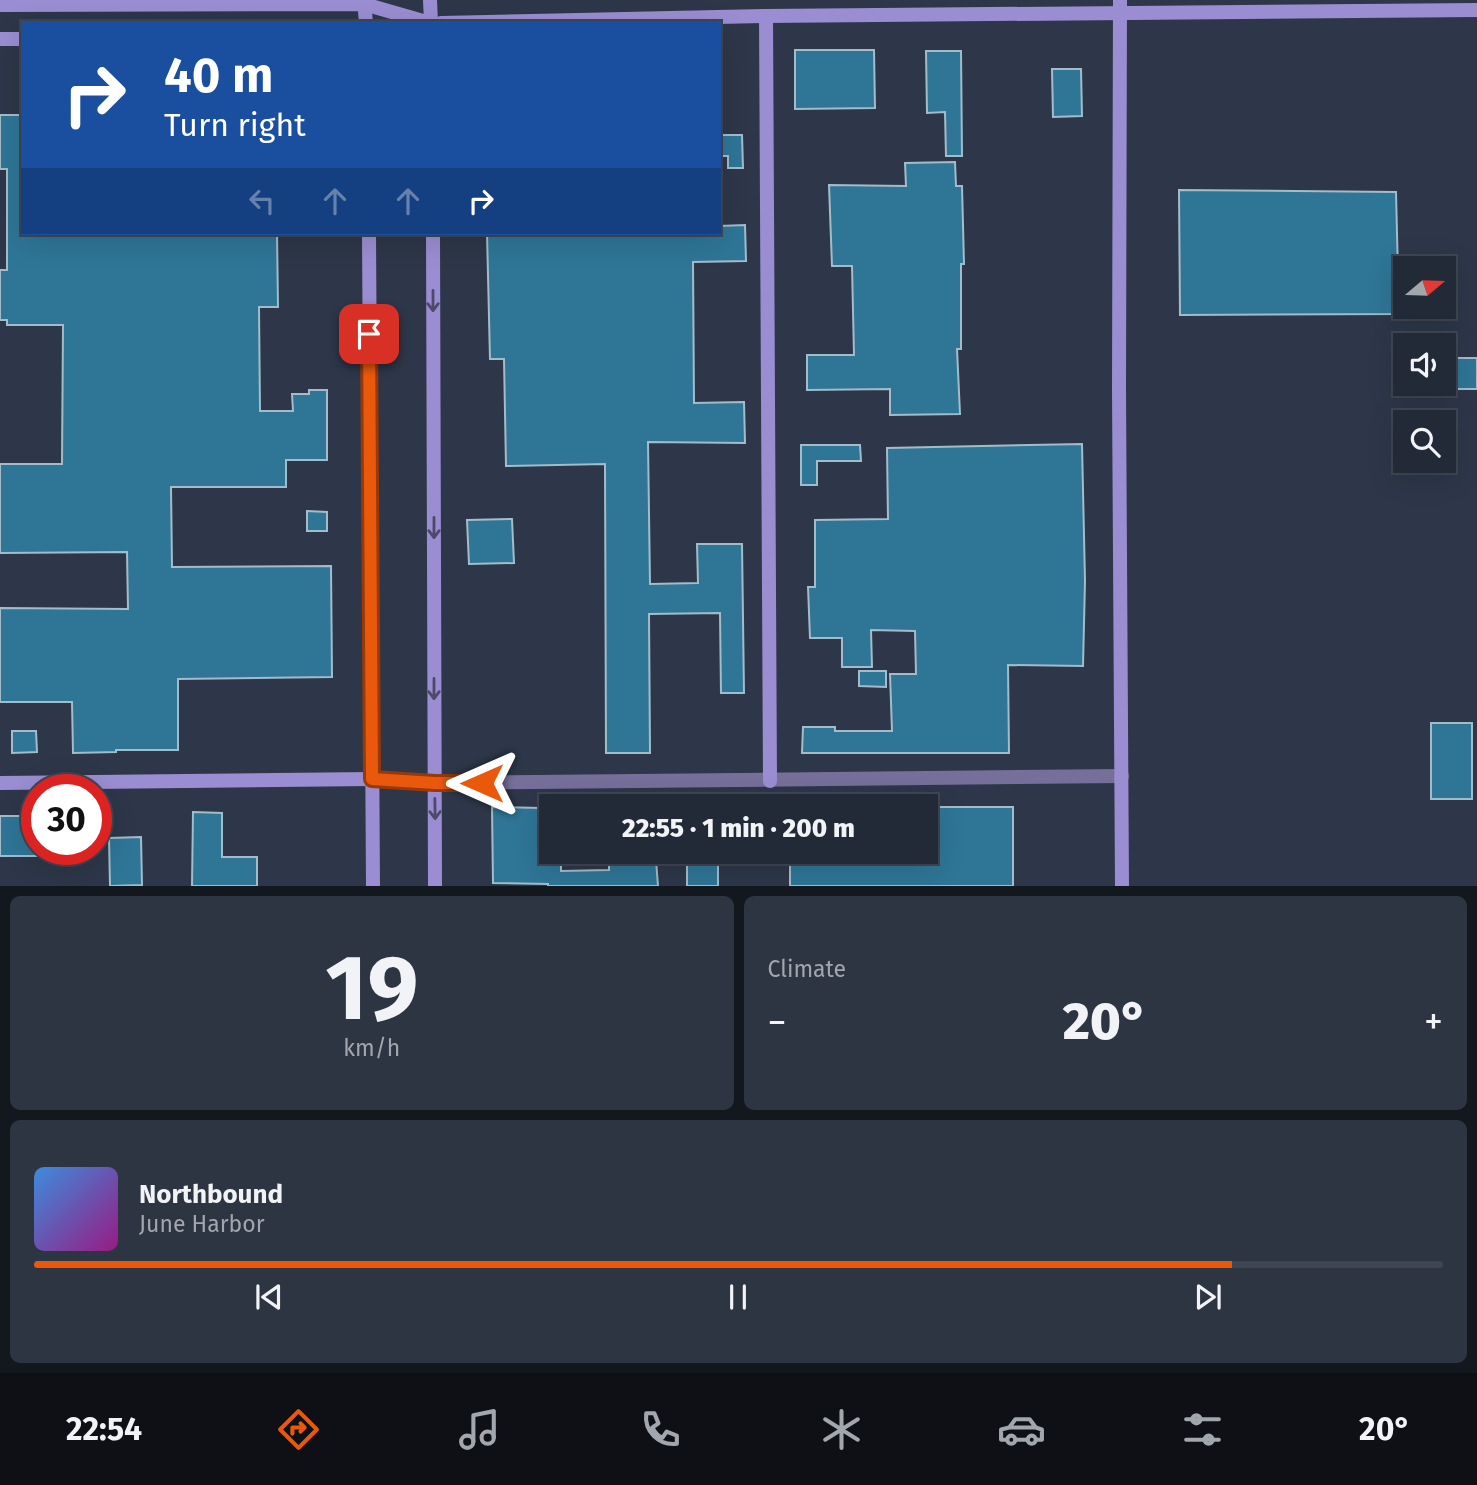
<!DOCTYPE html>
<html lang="en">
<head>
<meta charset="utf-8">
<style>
	body { margin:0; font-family:"Fira Sans",sans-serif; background:#2e3542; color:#f1f3f6; height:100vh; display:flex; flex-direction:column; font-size:26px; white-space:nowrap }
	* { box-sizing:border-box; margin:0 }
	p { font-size:23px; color:#a2a6ad }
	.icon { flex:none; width:38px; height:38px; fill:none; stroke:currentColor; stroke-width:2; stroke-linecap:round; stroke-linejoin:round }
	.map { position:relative; height:886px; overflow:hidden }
	.side { display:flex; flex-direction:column; gap:10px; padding:10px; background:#13171e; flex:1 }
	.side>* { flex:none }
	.guide { position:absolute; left:21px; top:21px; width:700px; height:214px; border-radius:0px; box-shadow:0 7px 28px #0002,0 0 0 2px #3f4552; background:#1a4fa0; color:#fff; overflow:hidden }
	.needle { width:46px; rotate:71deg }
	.fabs { position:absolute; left:1393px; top:256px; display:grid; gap:14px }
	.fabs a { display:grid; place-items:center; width:63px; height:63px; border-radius:0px; background:#222937; box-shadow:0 7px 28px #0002,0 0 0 2px #3f4552; font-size:35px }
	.speed { position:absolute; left:21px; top:774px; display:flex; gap:14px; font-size:35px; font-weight:700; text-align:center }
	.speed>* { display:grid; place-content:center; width:91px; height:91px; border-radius:50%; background:#222937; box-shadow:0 7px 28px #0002,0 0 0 2px #3f4552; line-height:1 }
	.speed .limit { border:10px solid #d22; background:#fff; color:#111 }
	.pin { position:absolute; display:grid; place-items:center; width:60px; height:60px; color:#fff; margin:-30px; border-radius:14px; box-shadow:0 4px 10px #0006 }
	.me { position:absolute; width:77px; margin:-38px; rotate:270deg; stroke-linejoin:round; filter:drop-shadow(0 0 5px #0008) }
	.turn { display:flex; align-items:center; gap:24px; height:147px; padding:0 28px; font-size:32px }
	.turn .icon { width:91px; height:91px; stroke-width:2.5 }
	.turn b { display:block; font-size:49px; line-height:60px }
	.lanes { display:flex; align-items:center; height:66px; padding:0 28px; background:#0003; justify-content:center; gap:35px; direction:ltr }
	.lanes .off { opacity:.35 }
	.big { font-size:52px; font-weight:800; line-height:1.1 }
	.side .tile { flex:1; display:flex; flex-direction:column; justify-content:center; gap:10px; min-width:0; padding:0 24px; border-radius:10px; background:#2e3542 }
	.side .dial { align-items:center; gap:0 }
	.dial b { font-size:91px; line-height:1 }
	.song { display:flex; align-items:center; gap:21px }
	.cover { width:84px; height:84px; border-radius:10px; background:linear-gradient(135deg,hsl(210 70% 55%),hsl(310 70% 35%)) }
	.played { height:7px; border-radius:4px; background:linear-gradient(90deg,#ea580c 85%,#3f4552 85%) }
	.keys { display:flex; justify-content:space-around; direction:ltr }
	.heat { display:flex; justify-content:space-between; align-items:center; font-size:38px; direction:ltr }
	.side .tiles { flex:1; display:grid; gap:10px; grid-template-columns:1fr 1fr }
	.tile:last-child { grid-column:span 2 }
	.trip { position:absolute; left:539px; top:794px; width:399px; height:70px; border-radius:0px; background:#222937; box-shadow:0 7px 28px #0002,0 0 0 2px #3f4552; font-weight:800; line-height:70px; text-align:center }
	.menu { display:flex; height:112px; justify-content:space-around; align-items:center; background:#0e1016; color:#a2a6ad }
	.menu .icon { width:49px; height:49px }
	.menu .on { color:#ea580c }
	.menu b { font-size:32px; color:#f1f3f6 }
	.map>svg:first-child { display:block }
	.building { fill:#2f7596; stroke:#a2bcca; stroke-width:2 }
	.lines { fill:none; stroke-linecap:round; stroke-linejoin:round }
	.street { stroke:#766f9a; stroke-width:14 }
	.secondary { stroke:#9a8dd1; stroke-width:14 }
	.oneway { stroke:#4d4a6b }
	.route-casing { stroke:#983908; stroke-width:18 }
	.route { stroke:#ea580c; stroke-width:12 }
</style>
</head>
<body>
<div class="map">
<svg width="1477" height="887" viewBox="0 0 1477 887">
	<rect width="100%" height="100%" fill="#2d3749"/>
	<!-- building -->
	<g class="building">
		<polygon points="795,50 874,50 875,108 795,109"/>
		<polygon points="926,51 961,51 962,156 946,156 945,112 927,113"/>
		<polygon points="1052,69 1081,69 1082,116 1053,117"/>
		<polygon points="0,115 23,115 23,233 277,233 278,307 259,307 260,411 293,411 292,394 309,394 309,390 327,390 327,460 286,460 286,487 171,487 172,567 331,566 332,677 178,679 178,750 116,750 116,752 73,753 72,702 0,702 0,608 128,609 127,552 0,553 0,464 62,464 63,325 7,325 7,320 0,320 0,270 7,270 7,169 0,169"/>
		<polygon points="719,135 742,135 743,168 728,168 728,156 719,156"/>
		<polygon points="955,162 956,186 962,186 964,264 961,264 961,349 957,349 960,414 890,415 890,389 807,390 807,355 854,355 852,266 832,266 829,185 906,186 905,163"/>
		<polygon points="1179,190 1396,192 1399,314 1180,315"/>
		<polygon points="745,225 746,261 693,262 694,403 744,402 745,443 648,442 650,584 698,583 697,544 742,544 744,693 721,693 720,613 649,614 650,753 606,753 605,464 506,466 504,359 490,359 487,233 719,233 719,226"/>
		<rect x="1444" y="358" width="33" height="31"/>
		<polygon points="1082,444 1085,581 1083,666 1008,665 1009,753 802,753 803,727 835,727 835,731 892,731 890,674 916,674 915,631 871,630 872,667 842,667 842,638 810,638 808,587 815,587 815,520 888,519 887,448"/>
		<polygon points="801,445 860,445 861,461 817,461 817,485 801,485"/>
		<polygon points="307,511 327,512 327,531 307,531"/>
		<polygon points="512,519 514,563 469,564 467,520"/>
		<polygon points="859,671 886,671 886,687 859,686"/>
		<rect x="1431" y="723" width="41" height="76"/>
		<polygon points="12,731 36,731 37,752 12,753"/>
		<polygon points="492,807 541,808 542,838 551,837 551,852 561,852 561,871 609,870 609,852 631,852 631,861 656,860 658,886 548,886 548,884 493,883"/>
		<polygon points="926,807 1013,807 1013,886 790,886 790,852 926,852"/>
		<polygon points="193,812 222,813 222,857 257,857 257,886 192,886"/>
		<rect x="0" y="816" width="37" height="40"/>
		<polygon points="141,837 142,885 110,886 109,838"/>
		<rect x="687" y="852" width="31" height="34"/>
	</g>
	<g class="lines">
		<!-- street -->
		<polyline class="street" points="372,779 435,783 1122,776"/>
		<!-- secondary -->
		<g class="secondary">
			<polyline points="364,0 366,23"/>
			<polyline points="430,0 431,23"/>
			<polyline points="1120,0 1119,390 1122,887"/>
			<polyline points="0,5 364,4 430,23"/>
			<polyline points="766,16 770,781"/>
			<polyline points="441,23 766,16 1477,10"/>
			<polyline points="0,39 23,39"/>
			<polyline points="369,233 373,887"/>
			<polyline points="433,233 435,887"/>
			<polyline points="0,783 372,779"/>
		</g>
	</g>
	<!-- one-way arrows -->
	<defs><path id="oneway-shaft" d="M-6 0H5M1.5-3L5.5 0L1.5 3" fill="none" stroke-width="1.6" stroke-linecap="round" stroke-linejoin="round" transform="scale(1.75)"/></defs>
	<g class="oneway">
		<use href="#oneway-shaft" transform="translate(433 301) rotate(90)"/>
		<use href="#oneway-shaft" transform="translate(434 528) rotate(90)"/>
		<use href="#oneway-shaft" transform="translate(434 689) rotate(90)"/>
		<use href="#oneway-shaft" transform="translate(435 809) rotate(89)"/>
	</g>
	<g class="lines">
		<defs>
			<polyline id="route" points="369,334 372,779 435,783 482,783"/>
		</defs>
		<!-- route casing -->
		<use href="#route" class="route-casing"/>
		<!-- route -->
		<use href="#route" class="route"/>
	</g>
</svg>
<div class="fabs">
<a><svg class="needle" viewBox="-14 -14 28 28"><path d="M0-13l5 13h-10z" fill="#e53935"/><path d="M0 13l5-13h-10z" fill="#a2a6ad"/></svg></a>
<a><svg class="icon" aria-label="sound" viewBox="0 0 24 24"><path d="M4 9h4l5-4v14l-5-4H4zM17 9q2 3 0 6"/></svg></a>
<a><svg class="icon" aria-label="search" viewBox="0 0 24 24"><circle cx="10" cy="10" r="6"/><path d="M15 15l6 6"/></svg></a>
</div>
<div class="speed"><div class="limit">30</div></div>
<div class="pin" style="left:369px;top:334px;background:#d93025"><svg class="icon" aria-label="arrive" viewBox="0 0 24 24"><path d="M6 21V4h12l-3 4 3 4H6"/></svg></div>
<svg class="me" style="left:482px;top:783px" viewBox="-20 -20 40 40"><path d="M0-17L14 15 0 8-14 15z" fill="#ea580c" stroke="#fff" stroke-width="4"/></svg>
<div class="trip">22:55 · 1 min · 200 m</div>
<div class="guide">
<div class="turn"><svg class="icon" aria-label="right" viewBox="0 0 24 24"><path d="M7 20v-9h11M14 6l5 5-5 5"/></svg><div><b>40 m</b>Turn right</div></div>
<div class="lanes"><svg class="icon off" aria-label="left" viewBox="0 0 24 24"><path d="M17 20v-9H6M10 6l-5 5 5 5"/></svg><svg class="icon off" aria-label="ahead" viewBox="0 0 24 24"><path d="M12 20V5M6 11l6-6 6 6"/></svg><svg class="icon off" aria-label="ahead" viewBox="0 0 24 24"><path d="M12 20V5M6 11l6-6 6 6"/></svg><svg class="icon" aria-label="right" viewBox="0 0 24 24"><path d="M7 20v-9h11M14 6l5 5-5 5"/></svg></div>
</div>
</div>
<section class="side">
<div class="tiles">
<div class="tile dial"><b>19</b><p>km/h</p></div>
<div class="tile"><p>Climate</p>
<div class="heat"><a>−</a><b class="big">20°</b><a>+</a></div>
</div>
<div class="tile">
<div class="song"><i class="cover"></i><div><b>Northbound</b><p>June Harbor</p></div></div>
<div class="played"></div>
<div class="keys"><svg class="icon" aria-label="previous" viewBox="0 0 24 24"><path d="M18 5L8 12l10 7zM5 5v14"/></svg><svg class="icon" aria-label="pause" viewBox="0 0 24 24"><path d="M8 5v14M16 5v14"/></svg><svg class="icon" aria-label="next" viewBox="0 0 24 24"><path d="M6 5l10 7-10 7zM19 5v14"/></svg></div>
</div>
</div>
</section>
<nav class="menu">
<b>22:54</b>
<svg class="icon on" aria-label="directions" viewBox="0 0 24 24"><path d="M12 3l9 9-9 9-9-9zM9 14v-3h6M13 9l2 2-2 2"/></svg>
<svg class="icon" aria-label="music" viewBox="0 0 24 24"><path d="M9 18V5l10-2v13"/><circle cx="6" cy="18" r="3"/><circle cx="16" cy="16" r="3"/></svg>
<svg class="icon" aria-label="phone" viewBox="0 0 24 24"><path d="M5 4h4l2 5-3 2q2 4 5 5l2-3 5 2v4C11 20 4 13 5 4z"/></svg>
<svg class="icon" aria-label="climate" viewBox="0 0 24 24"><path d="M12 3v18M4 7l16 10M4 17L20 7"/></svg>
<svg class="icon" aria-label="car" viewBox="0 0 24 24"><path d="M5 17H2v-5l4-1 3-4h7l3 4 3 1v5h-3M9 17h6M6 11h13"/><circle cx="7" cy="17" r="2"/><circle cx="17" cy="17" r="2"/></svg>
<svg class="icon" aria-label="filters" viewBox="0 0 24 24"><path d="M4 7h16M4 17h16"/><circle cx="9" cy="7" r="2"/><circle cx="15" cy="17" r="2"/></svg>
<b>20°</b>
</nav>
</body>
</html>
